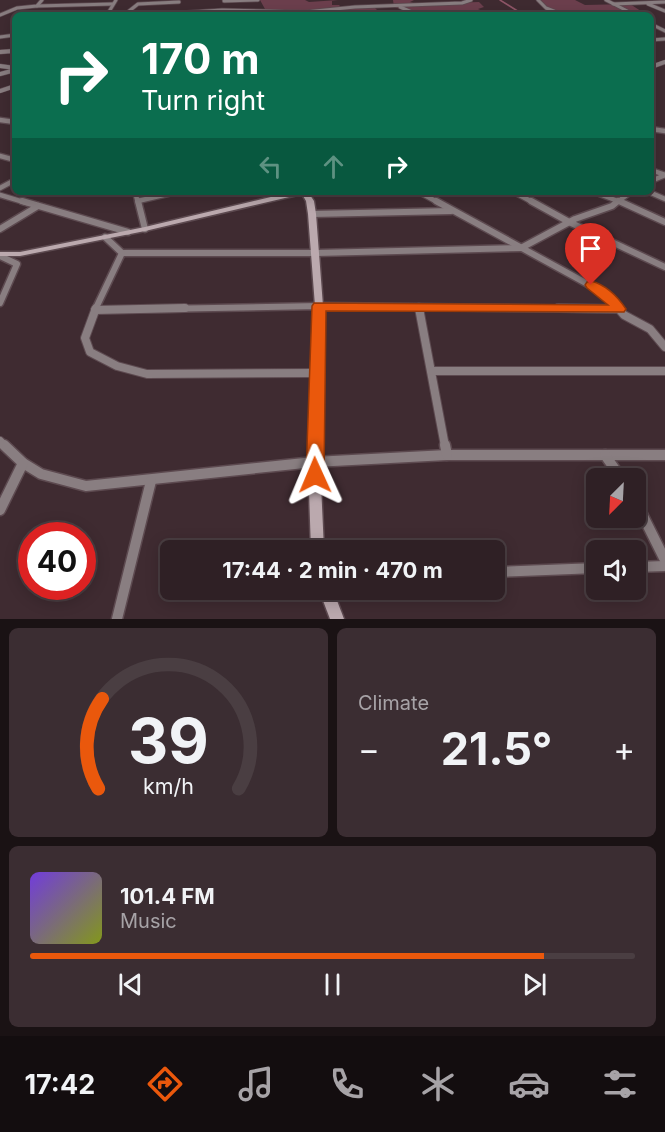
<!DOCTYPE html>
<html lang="en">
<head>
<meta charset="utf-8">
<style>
	body { margin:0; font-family:Inter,sans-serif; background:#3b2d32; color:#f1f3f6; height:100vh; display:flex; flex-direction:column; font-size:22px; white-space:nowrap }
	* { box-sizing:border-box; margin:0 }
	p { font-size:20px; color:#a7a3a7 }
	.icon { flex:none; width:33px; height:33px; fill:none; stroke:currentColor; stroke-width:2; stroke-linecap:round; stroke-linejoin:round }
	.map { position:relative; height:619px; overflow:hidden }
	.panel { display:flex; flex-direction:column; gap:9px; padding:9px; background:#1a1214; flex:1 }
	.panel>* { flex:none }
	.guide { position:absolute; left:12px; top:12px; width:642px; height:183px; border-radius:9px; box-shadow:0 3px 15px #0003,0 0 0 2px #4a3e42; background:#0b6e4f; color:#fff; overflow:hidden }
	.needle { width:39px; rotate:204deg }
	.controls { position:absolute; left:586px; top:468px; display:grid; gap:12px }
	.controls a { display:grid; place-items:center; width:60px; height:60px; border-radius:9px; background:#2f2025; box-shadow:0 3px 15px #0003,0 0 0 2px #4a3e42; font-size:30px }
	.speed { position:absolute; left:18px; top:522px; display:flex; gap:12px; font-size:30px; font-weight:700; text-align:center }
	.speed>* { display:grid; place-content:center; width:78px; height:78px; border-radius:50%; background:#2f2025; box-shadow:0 3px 15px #0003,0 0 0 2px #4a3e42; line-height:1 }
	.speed .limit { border:9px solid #d22; background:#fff; color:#111 }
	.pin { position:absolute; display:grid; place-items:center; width:51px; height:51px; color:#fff; margin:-62px -26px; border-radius:50% 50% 50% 0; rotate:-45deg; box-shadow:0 0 6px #0007 }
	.pin .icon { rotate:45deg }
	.me { position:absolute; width:66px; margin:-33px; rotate:359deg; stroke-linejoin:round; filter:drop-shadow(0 0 4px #0008) }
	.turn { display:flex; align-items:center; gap:21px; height:126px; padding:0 30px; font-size:27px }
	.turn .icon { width:78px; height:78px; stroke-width:2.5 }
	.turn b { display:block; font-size:42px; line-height:51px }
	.lanes { display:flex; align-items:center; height:57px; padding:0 30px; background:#0003; justify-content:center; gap:30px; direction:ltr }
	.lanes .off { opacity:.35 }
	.big { font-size:45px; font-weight:700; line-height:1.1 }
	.panel .widget { flex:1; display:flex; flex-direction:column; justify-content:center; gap:9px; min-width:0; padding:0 21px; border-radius:9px; background:#3b2d32 }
	.panel .dial { align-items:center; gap:0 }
	.dial svg { height:156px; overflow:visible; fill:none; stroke:#4a3e42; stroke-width:7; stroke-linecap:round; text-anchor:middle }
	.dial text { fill:#f1f3f6; stroke:none }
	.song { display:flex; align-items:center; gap:18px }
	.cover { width:72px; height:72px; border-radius:9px; background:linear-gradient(135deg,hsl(260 70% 55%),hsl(70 70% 35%)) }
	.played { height:6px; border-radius:3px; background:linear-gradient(90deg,#ea580c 85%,#4a3e42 85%) }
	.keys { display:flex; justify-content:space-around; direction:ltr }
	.heat { display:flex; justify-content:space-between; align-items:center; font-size:33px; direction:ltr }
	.panel .tiles { flex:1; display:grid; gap:9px; grid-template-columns:1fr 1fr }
	.widget:last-child { grid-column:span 2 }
	.trip { position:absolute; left:160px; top:540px; width:345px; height:60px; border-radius:9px; background:#2f2025; box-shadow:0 3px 15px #0003,0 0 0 2px #4a3e42; font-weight:700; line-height:60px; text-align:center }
	.tabs { display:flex; height:96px; justify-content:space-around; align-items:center; background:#130d0f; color:#a7a3a7 }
	.tabs .icon { width:42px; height:42px }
	.tabs .current { color:#ea580c }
	.tabs b { font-size:27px; color:#f1f3f6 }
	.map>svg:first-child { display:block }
	.green { fill:#6c3f4d }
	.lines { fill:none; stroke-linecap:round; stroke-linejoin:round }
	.stream { stroke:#8f5668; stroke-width:1.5 }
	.street-far5-casing { stroke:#5d4a50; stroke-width:4.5 }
	.street-far4-casing { stroke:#5d4a50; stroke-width:5 }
	.street-far3-casing { stroke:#5d4a50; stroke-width:7 }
	.street-far2-casing { stroke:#5d4a50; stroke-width:9 }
	.street-far1-casing { stroke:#5d4a50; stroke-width:10 }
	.street-casing { stroke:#5d4a50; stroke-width:13 }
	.secondary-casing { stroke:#5d4a50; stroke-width:3 }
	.street-far5 { stroke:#897e81; stroke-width:3 }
	.street-far4 { stroke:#897e81; stroke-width:4 }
	.street-far3 { stroke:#897e81; stroke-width:4.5 }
	.street-far2 { stroke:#897e81; stroke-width:6 }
	.street-far1 { stroke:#897e81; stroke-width:8 }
	.street { stroke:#897e81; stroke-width:10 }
	.secondary { fill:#bba9ae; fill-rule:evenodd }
	.route { fill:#ea580c; stroke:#983908; stroke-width:1.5 }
</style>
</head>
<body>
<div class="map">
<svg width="665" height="619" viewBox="0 0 665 619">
	<rect width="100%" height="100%" fill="#3f2b31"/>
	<!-- green -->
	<g class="green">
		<polygon points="260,0 305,0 309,2 338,0 332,1 332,5 339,5 342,8 374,7 378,11 356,15 255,15 265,9"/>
		<polygon points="393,0 414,0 410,2 417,4 479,2 484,7 478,9 485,12 471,15 411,15 416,14 394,7"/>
		<path d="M536 0H575L585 5 630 4 647 15C618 15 556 22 536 0Z"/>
	</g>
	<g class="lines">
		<!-- stream -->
		<polyline class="stream" points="500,0 524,15"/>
		<defs>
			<g id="street-far5">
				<polyline points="538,0 546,8 564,15"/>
				<polyline points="606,0 635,15"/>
				<polyline points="224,1 258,0"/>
				<polyline points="613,4 665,2"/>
				<polyline points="648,4 665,11"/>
				<polyline points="37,6 113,4"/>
				<polyline points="400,7 419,15"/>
				<polyline points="0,15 17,8 37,6 42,0"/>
				<polyline points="107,15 116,0"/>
				<polyline points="124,15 138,4 179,2"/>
				<polyline points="144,15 222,10 305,12 355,7 462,3 471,0"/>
				<polyline points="651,24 665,31"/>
				<polyline points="0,37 15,35"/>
				<polyline points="651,40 665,39"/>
				<polyline points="0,52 15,51"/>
			</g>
			<g id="street-far4">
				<polyline points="0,52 13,51"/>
				<polyline points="0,66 15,68"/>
				<polyline points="651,67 665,62"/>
				<polyline points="0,74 15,70"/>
				<polyline points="0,91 15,86"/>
			</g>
			<g id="street-far3">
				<polyline points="0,120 15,122"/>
				<polyline points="651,129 665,131"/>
				<polyline points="0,156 15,160"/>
				<polyline points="651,170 665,175"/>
				<polyline points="651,181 665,175"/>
				<polyline points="0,188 15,180"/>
				<polyline points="135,192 138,203"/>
				<polyline points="419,192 439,203"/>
				<polyline points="514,192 534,203"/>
				<polyline points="594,192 623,203"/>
				<polyline points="649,192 665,199"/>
				<polyline points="0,195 27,203"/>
				<polyline points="138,201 176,192"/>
				<polyline points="616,203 631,192"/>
			</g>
			<g id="street-far2">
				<polyline points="22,201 128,232"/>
				<polyline points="138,201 145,229"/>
				<polyline points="436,201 606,294 620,310"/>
				<polyline points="531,201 569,222 665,267"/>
				<polyline points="619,201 665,222"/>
				<polyline points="312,214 451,211"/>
				<polyline points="0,229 38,206"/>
				<polyline points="122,253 316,253 521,248 575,219 612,206 618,201"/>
				<polyline points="0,256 17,264 0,303"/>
				<polyline points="419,307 420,310"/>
				<polyline points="95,310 122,253 105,237"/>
				<polyline points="101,310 319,306 619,309"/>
			</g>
			<g id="street-far1">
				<polyline points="96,308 85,338 90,352 117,366 147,374 316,373"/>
				<polyline points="419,308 445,446"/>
				<polyline points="558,308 619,309"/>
				<polyline points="618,308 624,315 650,329 665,347"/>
				<polyline points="95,310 185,308"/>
				<polyline points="433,371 665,371"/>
				<polyline points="0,441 5,446"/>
			</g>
			<g id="street">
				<polyline points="4,445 23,463 41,474 86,486 314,462 447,455 665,455"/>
				<polyline points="445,445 447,455"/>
				<polyline points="605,455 621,478"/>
				<polyline points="636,502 665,560"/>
				<polyline points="0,510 23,463"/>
				<polyline points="636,567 665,566"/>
				<polyline points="495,572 597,568"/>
				<polyline points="117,619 151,481"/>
			</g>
			<g id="secondary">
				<polygon points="292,192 308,192 314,201 316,214 323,306 320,462 324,550 311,550 308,462 315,306 308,214 306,201 302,194 145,231 20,256 0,256 0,252 20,252 145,227"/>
				<polygon points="319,590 333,590 344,619 330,619"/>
			</g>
		</defs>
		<!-- street-far5 casing -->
		<use href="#street-far5" class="street-far5-casing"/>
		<!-- street-far4 casing -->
		<use href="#street-far4" class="street-far4-casing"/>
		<!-- street-far3 casing -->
		<use href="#street-far3" class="street-far3-casing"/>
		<!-- street-far2 casing -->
		<use href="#street-far2" class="street-far2-casing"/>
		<!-- street-far1 casing -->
		<use href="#street-far1" class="street-far1-casing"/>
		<!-- street casing -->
		<use href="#street" class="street-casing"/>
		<!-- secondary casing -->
		<use href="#secondary" class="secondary-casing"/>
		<!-- street-far5 -->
		<use href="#street-far5" class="street-far5"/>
		<!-- street-far4 -->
		<use href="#street-far4" class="street-far4"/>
		<!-- street-far3 -->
		<use href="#street-far3" class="street-far3"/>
		<!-- street-far2 -->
		<use href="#street-far2" class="street-far2"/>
		<!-- street-far1 -->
		<use href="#street-far1" class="street-far1"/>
		<!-- street -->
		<use href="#street" class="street"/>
		<!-- secondary -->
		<use href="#secondary" class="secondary"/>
	</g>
	<!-- route -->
	<path class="route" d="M591 281C606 285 618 297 626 309L624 312 326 311 324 475 321 480 315 483 308 480 306 475 312 306 314 303 608 305 587 288 585 285 587 282Z"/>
</svg>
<div class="controls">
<a><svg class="needle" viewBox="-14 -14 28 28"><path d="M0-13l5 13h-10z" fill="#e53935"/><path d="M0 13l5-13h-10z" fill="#a7a3a7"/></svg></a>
<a><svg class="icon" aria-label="sound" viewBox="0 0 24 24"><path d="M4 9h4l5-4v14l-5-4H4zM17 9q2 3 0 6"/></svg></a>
</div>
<div class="speed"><div class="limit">40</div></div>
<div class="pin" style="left:591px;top:285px;background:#d93025"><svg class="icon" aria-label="arrive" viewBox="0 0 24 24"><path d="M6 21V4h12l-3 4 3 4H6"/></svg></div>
<svg class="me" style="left:315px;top:475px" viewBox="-20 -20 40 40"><path d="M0-17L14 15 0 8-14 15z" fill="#ea580c" stroke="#fff" stroke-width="4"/></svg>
<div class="trip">17:44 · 2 min · 470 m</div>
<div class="guide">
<div class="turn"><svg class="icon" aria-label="right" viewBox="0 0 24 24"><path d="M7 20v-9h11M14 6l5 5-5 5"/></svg><div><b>170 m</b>Turn right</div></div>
<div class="lanes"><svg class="icon off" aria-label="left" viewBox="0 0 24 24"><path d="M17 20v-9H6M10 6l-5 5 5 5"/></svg><svg class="icon off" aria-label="ahead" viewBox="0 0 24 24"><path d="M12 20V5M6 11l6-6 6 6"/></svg><svg class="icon" aria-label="right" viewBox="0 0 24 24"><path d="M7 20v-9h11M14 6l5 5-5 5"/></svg></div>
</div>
</div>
<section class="panel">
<div class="tiles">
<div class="widget dial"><svg viewBox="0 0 100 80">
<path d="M14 69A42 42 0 1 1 86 69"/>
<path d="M14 69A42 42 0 0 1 16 23" stroke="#ea580c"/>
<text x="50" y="56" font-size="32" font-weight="700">39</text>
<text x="50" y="72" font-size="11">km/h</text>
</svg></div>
<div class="widget"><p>Climate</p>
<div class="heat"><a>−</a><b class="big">21.5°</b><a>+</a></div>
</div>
<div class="widget">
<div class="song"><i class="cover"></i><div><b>101.4 FM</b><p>Music</p></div></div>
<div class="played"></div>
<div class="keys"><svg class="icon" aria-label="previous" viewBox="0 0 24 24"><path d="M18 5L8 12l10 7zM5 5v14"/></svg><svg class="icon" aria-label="pause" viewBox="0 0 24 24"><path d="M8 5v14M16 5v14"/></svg><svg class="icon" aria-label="next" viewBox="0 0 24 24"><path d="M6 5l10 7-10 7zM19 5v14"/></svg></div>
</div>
</div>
</section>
<nav class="tabs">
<b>17:42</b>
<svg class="icon current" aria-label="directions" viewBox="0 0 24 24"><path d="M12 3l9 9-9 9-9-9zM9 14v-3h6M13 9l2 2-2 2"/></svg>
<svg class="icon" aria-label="music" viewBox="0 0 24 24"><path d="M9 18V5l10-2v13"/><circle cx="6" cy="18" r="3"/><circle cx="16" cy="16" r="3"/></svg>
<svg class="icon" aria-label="phone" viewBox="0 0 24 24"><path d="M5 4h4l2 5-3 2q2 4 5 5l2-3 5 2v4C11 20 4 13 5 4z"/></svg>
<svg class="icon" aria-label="climate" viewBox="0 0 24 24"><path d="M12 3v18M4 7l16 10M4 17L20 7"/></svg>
<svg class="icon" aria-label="car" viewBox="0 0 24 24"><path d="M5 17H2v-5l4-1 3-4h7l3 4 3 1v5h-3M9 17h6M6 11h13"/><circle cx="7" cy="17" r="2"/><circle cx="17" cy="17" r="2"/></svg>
<svg class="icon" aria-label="filters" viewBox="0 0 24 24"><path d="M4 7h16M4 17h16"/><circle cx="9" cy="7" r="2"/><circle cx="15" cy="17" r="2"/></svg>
</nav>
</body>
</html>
